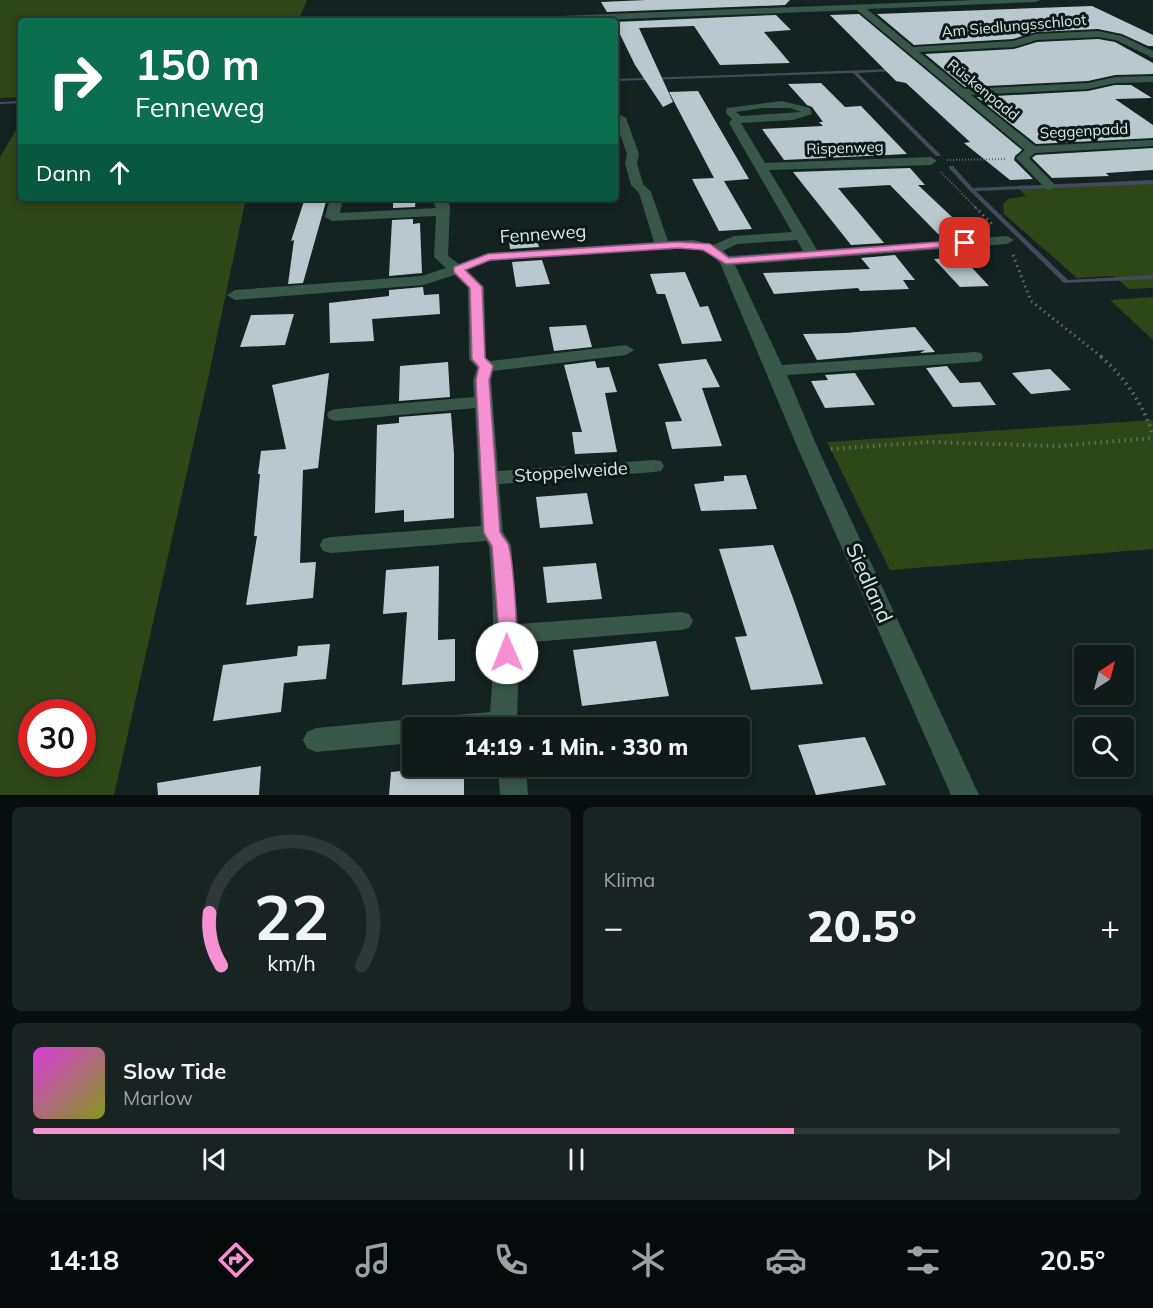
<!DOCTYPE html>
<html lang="de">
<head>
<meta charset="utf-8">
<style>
	body { margin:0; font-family:Mulish,sans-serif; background:#182322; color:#f1f3f6; height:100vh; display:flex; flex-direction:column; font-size:22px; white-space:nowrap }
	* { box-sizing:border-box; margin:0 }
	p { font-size:20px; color:#9ba1a2 }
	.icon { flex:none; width:33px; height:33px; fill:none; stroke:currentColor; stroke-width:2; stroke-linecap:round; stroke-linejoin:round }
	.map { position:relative; height:795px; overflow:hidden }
	.panel { display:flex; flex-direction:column; gap:12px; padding:12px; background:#080e0e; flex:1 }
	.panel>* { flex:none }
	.hud { position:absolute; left:18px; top:18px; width:600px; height:183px; border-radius:6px; box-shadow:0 3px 9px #0003,0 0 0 2px #2f3838; background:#0b6e4f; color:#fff; overflow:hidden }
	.needle { width:39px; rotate:36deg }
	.fabs { position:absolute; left:1074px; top:645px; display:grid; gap:12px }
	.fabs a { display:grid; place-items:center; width:60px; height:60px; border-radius:6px; background:#0f1a19; box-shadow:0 3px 9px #0003,0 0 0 2px #2f3838; font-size:30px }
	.speed { position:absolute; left:18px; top:699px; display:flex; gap:12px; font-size:30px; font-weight:700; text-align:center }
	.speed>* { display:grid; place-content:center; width:78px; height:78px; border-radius:50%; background:#0f1a19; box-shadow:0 3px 9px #0003,0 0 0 2px #2f3838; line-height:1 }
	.speed .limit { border:9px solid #d22; background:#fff; color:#111 }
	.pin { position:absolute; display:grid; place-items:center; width:51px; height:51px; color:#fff; margin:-26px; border-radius:12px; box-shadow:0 3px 9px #0006 }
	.me { position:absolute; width:66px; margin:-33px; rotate:359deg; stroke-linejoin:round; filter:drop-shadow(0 0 4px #0008) }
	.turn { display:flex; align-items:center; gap:21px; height:126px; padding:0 18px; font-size:27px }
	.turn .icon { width:78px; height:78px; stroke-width:2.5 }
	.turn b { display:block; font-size:42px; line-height:51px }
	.then { display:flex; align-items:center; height:57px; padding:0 18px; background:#0003; gap:12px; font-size:22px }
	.big { font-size:45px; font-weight:800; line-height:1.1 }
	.panel .tile { flex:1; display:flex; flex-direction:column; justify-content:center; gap:9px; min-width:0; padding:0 21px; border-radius:9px; background:#182322 }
	.panel .dial { align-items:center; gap:0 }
	.dial svg { height:156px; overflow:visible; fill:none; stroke:#2f3838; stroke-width:7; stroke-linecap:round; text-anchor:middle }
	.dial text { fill:#f1f3f6; stroke:none }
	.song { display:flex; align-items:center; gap:18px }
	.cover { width:72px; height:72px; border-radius:9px; background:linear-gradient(135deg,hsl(300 70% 55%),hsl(70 70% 35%)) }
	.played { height:6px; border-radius:3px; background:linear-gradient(90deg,#f591d2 70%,#2f3838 70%) }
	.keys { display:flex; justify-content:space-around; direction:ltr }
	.heat { display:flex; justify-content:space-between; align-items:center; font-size:33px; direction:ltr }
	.panel .tiles { flex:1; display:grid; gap:12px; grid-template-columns:1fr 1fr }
	.tile:last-child { grid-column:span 2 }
	.trip { position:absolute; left:402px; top:717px; width:348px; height:60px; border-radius:6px; background:#0f1a19; box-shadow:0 3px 9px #0003,0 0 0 2px #2f3838; font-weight:800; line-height:60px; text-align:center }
	.tab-bar { display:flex; height:96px; justify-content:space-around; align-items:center; background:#060a0a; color:#9ba1a2 }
	.tab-bar .icon { width:42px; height:42px }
	.tab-bar .on { color:#f591d2 }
	.tab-bar b { font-size:27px; color:#f1f3f6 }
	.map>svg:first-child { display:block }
	.green { fill:#2d4816; fill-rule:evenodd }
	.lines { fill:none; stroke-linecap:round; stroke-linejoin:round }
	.stream { fill:#434a5b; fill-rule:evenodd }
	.building { fill:#b9c8ce }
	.path-far2 { stroke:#616d6c; stroke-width:2; stroke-dasharray:1 2; stroke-linecap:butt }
	.path-far1 { stroke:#616d6c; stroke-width:3; stroke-dasharray:1.5 4; stroke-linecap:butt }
	.path { stroke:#616d6c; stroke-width:4; stroke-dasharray:1.5 4.5; stroke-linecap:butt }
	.minor { fill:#375748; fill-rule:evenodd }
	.route { fill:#f591d2; stroke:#9f5e88; stroke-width:1.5 }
	.labels { text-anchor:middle; stroke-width:6; stroke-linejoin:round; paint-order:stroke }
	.far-street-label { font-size:15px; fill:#dee7e7; stroke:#0b1918 }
	.street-label { font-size:18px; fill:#dee7e7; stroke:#0b1918 }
	.near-street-label { font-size:21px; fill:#dee7e7; stroke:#0b1918 }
</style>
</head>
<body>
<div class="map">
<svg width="1153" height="795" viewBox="0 0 1153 795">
	<rect width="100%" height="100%" fill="#142221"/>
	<!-- green -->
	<g class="green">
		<polygon points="0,0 307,0 298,21 21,21 21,97 0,98"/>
		<path d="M21 122V198H246L208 379 114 795H0V157ZM32 712H82V764H32Z"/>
		<polygon points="1153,182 1153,288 1129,289 1114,276 1077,278 1004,214 1003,204 1008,199 1026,196 1018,188"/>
		<polygon points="1153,297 1153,340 1110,300"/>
		<polygon points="1153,420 1153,549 890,570 827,442"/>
	</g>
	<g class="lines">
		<!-- stream -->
		<g class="stream">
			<polygon points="894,69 896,70 895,71 858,73 940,154 940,156 936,156 853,73 615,81 615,79"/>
			<polygon points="21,101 21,103 0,104 0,102"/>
			<polygon points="949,166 953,166 973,188 1153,180 1153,184 976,191 1068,280 1153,275 1153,279 1064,283 970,191 949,168"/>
		</g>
	</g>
	<!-- building -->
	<g class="building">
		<polygon points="646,0 790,0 785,5 607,12 601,2"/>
		<polygon points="1092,6 1153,35 1153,46 1148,46 1122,34 1098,29 1036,32 1013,39 914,45 877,14"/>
		<polygon points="859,14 1022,150 1015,156 1014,160 1033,179 1010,180 964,143 970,142 906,83 896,81 830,15"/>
		<polygon points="776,15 791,30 764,32 790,63 720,65 694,26 639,28 673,102 663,107 635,65 615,24 615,22"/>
		<polygon points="1098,39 1115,42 1153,63 1153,74 1115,75 1088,81 965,87 925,54 1014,49 1037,42"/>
		<polygon points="821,83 845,107 861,106 907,154 784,160 762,129 823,126 819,122 823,122 812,107 807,105 788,84"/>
		<polygon points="1115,85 1131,85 1152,98 1115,99 1153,125 1153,138 1036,144 977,97 1088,91"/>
		<polygon points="698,91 749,179 724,181 752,229 719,231 692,179 714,178 669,92"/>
		<polygon points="1153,148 1153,170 1106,173 1109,176 1052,178 1032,158 1036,155"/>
		<polygon points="910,168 925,185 918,185 968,232 938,234 890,185 838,188 884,243 851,245 793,172"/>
		<polygon points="305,198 327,198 303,283 288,284 294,240 291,241"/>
		<polygon points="393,198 416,198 415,207 393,208"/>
		<polygon points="413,219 413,224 420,223 422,273 389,276 392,220"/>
		<polygon points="534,230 539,247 510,249 508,231"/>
		<polygon points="895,255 915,280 903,280 909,289 860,291 858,288 774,294 763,273 870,269 861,258"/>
		<polygon points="962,257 989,286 960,287 934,259"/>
		<polygon points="542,260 550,284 516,287 512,262"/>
		<polygon points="685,272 700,307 708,306 722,341 682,344 665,294 657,294 650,274"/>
		<polygon points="423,287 424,295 439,294 440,314 372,319 374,341 330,343 329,303 389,296 389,290"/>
		<polygon points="294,314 285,345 240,347 251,315"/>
		<polygon points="586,325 592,347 554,351 549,327"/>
		<polygon points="915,327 935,352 920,353 925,350 817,360 803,334 845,333"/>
		<polygon points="706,359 720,387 702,388 722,446 672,449 665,422 682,421 658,364"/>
		<polygon points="595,361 597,368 609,367 617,392 605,393 617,452 575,454 572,432 582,432 564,365"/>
		<polygon points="448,362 450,397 399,401 400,366"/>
		<polygon points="947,366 960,383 980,382 996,405 953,407 926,368"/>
		<polygon points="1050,369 1071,390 1031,394 1012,373"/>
		<polygon points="329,373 318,468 303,470 300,563 316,562 313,598 246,605 257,536 254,536 260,474 258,474 261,451 286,449 272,385"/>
		<polygon points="855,373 875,405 825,408 811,381 828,380 825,375"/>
		<polygon points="451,413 454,454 454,518 404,522 404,510 375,513 377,425 399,423 399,417"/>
		<polygon points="746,475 757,509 701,511 694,484 724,481 724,476"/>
		<polygon points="587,493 593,524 540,528 536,497"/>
		<polygon points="773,545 793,598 823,684 751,690 735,637 747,636 719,549"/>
		<polygon points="596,563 602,599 547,603 543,567"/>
		<polygon points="439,566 438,640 455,639 455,681 402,685 407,612 383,614 386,570"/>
		<polygon points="656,641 669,696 582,706 573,650"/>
		<polygon points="330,644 326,679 284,683 281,712 213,721 223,665 297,656 298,646"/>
		<polygon points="865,737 886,785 816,795 798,745"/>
		<polygon points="261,766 259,795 158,795 157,783"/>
		<polygon points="450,766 464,766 464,795 389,795 391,772"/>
	</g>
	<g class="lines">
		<!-- path-far2 -->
		<g class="path-far2">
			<polyline points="947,160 1005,159"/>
			<polyline points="941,172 977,209"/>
		</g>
		<!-- path-far1 -->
		<g class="path-far1">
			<polyline points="975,207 992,224"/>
			<polyline points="1013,255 1031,301 1103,358"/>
		</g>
		<!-- path -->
		<g class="path">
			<path d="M1101 357C1124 376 1145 407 1153 436"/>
			<polyline points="831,449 929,442 1059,446 1153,438"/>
		</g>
		<!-- minor -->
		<g class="minor">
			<polygon points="974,0 1040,0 1036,2 867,9 913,47 1013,41 1036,34 1098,31 1122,36 1153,51 1153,58 1116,40 1098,37 1037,40 1014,47 919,52 964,89 1088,83 1115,77 1153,76 1153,82 1115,83 1088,89 971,95 1035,146 1153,140 1153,146 1035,153 1029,158 1056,186 1050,190 1046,189 1016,158 1025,150 857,10 572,21 503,21 507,18"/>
			<path d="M782 101 810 108 812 114 793 120 741 123 765 163 931 157 937 161 931 165 769 170 817 250 1007 236 1014 240 1007 244 735 265 782 365 975 352 981 353 983 357 981 361 975 362 787 375 819 451 979 795H951L799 451 720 263 709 253 692 248 490 261 467 270 484 287 486 358 490 361 626 345 634 350 626 355 493 371 491 380 498 471 654 460 661 461 664 466 661 471 654 472 499 484 503 532 511 545 518 624 681 612 689 614 693 621 689 628 681 630 519 643 517 728H432L436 720 445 716 490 712C495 656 494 602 489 546L486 541 331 553 323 551 320 545 323 539 331 537 481 526 475 408 336 421 329 419 327 415 329 411 336 409 474 397 473 380 477 368 469 359 468 288 455 275 423 285 235 300 227 295 235 290 422 276 446 268 434 257 436 216 332 221 325 217 330 198 343 199 340 213 436 208 432 198H446L450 206 448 256 459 264 488 253 654 242 639 193 631 185 625 163 627 154 615 120V112L626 118 639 154 637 163 643 184 651 192 668 241 693 240 713 245 734 236 792 232 729 123 732 119 726 113 727 108ZM763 108H790L801 112 741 116 736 112ZM797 240 803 251 729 256 723 251 737 244Z"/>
			<polygon points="412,719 421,723 424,728 412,728 412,743 316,752 307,748 303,740 307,732 316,728"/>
			<polygon points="498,766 526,766 528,795 500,795"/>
		</g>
	</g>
	<!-- route -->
	<path class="route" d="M965 240 970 243 969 245 726 264 703 250 678 248 490 260 465 270 482 287 485 358 493 366 489 380 500 532C502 536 506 540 508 544 513 558 520 646 514 658L507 660 501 658 498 653 499 634 492 546 484 533 476 380 479 367 472 359 470 288 454 272V267L488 254 678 242 710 244 729 258Z"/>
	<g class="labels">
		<!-- far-street labels -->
		<g class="far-street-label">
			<text transform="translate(1014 26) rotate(-5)" y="5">Am Siedlungsschloot</text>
			<text transform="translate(983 90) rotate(39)" y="5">Rüskenpadd</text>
			<text transform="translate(1084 131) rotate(-3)" y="5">Seggenpadd</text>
			<text transform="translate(845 148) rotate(-2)" y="5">Rispenweg</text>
		</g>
		<!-- street labels -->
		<g class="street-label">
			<text transform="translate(543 234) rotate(-4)" y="6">Fenneweg</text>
			<text transform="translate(571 472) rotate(-4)" y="6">Stoppelweide</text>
		</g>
		<!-- near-street labels -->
		<g class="near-street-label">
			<text transform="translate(869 583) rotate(66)" y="7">Siedland</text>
		</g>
	</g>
</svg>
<div class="fabs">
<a><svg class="needle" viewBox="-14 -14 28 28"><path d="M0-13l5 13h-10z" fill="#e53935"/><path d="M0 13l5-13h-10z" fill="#9ba1a2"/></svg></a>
<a><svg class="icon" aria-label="search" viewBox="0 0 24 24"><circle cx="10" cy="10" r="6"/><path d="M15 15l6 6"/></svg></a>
</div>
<div class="speed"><div class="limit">30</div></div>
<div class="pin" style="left:965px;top:243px;background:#d93025"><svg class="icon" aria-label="arrive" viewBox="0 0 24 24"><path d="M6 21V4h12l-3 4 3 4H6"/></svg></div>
<svg class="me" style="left:507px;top:653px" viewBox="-20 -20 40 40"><circle r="19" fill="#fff"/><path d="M0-13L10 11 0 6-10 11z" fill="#f591d2"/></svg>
<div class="trip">14:19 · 1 Min. · 330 m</div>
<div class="hud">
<div class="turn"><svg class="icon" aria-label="right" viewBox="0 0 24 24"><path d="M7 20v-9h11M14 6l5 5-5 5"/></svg><div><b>150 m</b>Fenneweg</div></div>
<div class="then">Dann<svg class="icon" aria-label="ahead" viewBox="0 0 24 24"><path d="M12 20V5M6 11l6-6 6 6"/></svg></div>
</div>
</div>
<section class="panel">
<div class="tiles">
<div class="tile dial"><svg viewBox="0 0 100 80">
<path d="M14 69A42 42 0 1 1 86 69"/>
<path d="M14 69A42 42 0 0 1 8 42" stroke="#f591d2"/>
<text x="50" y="56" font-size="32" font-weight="700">22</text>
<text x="50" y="72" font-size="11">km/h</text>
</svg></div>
<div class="tile"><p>Klima</p>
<div class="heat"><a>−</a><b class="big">20.5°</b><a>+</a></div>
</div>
<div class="tile">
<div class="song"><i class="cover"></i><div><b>Slow Tide</b><p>Marlow</p></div></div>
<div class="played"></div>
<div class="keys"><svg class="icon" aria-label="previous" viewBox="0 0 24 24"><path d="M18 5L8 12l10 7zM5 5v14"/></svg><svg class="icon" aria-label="pause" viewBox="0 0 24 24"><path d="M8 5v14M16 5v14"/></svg><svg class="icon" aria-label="next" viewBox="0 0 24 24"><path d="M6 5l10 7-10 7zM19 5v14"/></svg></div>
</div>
</div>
</section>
<nav class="tab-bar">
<b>14:18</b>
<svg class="icon on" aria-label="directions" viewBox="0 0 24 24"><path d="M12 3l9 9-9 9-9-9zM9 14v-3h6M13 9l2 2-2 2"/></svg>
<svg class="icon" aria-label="music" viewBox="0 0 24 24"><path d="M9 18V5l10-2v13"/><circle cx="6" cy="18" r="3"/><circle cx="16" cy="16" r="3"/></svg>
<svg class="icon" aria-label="phone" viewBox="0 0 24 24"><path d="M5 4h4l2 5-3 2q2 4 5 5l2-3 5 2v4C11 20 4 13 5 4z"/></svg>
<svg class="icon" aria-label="climate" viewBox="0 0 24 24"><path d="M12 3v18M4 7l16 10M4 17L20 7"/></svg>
<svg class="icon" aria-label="car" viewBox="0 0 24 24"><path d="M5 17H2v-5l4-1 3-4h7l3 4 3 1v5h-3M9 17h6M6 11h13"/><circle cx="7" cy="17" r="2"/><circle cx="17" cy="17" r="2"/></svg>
<svg class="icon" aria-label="filters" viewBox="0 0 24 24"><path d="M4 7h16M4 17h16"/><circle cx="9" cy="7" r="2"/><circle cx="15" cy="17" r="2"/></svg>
<b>20.5°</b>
</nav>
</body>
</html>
